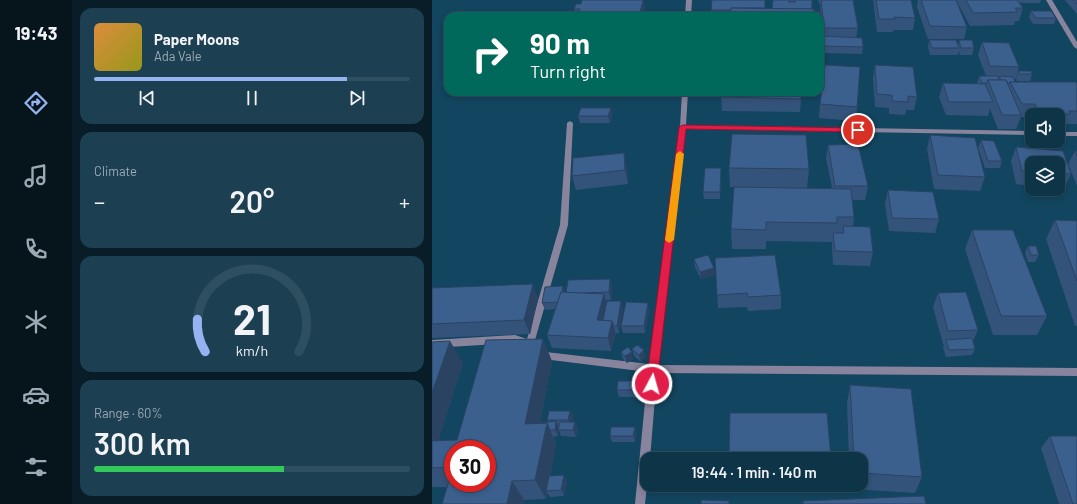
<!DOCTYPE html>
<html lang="en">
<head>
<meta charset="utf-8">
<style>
	body { margin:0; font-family:Barlow,sans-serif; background:#1c3f52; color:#f1f3f6; height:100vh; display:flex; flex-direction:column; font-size:15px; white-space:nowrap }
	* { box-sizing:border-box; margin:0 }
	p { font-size:13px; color:#9baab4 }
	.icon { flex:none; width:22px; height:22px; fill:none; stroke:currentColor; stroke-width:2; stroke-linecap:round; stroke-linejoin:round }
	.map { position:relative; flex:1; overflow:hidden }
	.details { display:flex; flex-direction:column; gap:8px; padding:8px; background:#081d27; width:360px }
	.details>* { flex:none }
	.banner { position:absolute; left:12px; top:12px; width:380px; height:84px; border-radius:12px; box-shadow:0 2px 6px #0003,0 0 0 1px #2e4f60; background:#00695c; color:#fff; overflow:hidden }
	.fabs { position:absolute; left:593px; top:108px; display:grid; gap:8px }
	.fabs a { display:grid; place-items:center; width:40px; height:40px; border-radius:8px; background:#0e3447; box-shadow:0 2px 6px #0003,0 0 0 1px #2e4f60; font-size:20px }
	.speed { position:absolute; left:12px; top:440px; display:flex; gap:8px; font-size:20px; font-weight:700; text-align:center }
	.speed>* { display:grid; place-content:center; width:52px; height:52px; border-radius:50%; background:#0e3447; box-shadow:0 2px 6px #0003,0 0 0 1px #2e4f60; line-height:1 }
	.speed .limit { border:6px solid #d22; background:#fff; color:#111 }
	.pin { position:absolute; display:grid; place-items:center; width:34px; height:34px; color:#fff; margin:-17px; border:2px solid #fff; border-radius:50%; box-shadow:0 1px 4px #0007 }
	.me { position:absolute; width:44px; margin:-22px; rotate:6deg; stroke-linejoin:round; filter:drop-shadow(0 0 3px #0008) }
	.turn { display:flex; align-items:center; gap:14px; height:84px; padding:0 20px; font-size:18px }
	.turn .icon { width:52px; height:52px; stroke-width:2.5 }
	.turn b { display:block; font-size:28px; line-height:34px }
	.big { font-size:30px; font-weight:600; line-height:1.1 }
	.details .tile { flex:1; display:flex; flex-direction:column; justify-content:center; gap:6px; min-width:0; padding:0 14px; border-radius:12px; background:#1c3f52 }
	.details .dial { align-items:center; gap:0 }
	.dial svg { height:104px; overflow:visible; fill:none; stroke:#2e4f60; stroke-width:7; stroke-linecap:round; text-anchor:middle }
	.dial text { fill:#f1f3f6; stroke:none }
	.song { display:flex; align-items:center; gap:12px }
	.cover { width:48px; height:48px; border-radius:6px; background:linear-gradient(135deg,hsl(30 70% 55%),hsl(60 70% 35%)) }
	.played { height:4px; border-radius:2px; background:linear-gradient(90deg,#95b2f1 80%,#2e4f60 80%) }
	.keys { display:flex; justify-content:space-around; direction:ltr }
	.heat { display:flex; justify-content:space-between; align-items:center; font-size:22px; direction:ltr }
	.charge { height:6px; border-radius:3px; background:linear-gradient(90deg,#34c759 60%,#2e4f60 0) }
	.trip { position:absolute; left:208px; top:452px; width:228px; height:40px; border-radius:12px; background:#0e3447; box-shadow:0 2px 6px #0003,0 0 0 1px #2e4f60; font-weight:600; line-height:40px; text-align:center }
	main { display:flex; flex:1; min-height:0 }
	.menu { display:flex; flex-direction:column; width:72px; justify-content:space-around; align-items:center; background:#06151c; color:#9baab4 }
	.menu .icon { width:28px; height:28px }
	.menu .on { color:#95b2f1 }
	.menu b { font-size:18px; color:#f1f3f6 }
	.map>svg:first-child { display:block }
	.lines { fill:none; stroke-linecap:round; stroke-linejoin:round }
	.street { fill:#89849d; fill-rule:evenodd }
	.wall { fill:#34537a }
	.shaded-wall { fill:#2a4363 }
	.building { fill:#3c608e; stroke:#2a4363; fill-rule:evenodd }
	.route { fill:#e11d48; stroke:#92132f }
	.slow { fill:#f59e0b }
</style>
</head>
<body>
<main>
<nav class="menu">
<b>19:43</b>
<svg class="icon on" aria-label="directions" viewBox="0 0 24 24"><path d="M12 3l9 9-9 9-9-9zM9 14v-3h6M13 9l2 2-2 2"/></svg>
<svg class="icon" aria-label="music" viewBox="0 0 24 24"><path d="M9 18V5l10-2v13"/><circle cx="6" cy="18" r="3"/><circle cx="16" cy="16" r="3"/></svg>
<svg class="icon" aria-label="phone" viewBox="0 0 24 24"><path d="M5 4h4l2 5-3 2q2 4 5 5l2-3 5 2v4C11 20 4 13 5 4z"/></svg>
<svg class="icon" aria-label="climate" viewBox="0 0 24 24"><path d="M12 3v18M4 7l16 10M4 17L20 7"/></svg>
<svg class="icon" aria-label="car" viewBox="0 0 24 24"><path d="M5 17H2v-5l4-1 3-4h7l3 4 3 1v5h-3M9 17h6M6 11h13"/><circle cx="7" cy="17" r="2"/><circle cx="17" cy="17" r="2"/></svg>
<svg class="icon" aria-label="filters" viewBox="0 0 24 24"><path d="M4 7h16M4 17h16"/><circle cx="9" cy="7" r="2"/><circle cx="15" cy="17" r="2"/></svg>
</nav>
<section class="details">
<div class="tile">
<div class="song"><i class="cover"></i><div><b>Paper Moons</b><p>Ada Vale</p></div></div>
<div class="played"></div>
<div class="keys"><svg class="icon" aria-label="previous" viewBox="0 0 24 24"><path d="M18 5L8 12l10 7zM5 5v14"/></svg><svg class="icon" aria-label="pause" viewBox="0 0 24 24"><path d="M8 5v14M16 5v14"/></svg><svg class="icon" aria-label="next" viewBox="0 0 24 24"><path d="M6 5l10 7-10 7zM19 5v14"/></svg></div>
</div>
<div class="tile"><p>Climate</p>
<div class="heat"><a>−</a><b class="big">20°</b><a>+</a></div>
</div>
<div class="tile dial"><svg viewBox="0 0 100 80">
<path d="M14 69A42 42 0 1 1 86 69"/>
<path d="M14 69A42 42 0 0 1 8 44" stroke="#95b2f1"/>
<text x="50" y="56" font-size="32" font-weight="700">21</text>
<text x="50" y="72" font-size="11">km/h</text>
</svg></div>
<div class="tile"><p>Range · 60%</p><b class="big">300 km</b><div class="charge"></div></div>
</section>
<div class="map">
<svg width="645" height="504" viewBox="0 0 645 504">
	<rect width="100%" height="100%" fill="#12455f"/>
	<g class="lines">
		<!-- street -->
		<g class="street">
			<polygon points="254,0 260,0 259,16 253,16"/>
			<polygon points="614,0 620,0 645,42 645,49 642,47"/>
			<polygon points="250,92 256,92 254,125 600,131 600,135 254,129 226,365 645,368 645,376 225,373 218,459 215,459 215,485 213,504 203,504 216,372 111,359 108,358 105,353 107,350 110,349 114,352 217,364 248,127"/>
			<polygon points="138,121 141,123 136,225 101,347 98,348 83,343 0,348 0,340 83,335 95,339 128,225 135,123"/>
			<rect x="626" y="132" width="19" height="4"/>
		</g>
	</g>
	<!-- wall -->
	<g class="wall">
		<polygon points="341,0 380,0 380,9 388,16 280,16 279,10 340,9"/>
		<polygon points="386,0 421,0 426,28 424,38 431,47 430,54 391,53 391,41 388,4 387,4"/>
		<polygon points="441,0 479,0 483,18 481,30 461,30 461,32 445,32"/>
		<polygon points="486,0 524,0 535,27 532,39 496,39 485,7"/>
		<polygon points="524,0 609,0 608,3 590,3 589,1 589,3 587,3 591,8 587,21 583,21 582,25 538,26"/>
		<polygon points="633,0 645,0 645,14"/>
		<polygon points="213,8 212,16 143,16 142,9"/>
		<polygon points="599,11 624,18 622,24 601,24 597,17"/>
		<polygon points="497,40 526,45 527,40 542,48 540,55 528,55 527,51 526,55 498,55 496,47"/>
		<polygon points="550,42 587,67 583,80 583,82 645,84 645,124 634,124 633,127 626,127 626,115 600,115 600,122 598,117 589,117 584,129 566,129 558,109 556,116 514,115 507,97 511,83 545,84 547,76 554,76 546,55"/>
		<polygon points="443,65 485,97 482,110 474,110 473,115 457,114 457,108 443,107 441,78"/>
		<polygon points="586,71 600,74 598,81 585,81 584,78"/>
		<polygon points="289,97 369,99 368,112 290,111"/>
		<polygon points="388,104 425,107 424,121 387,118"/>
		<polygon points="179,108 180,115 178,123 148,123 146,116"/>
		<polygon points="498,135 553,177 548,191 502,189 495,149"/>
		<polygon points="549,140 570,161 568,168 553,168 546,148"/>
		<polygon points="396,145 436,186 433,200 420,200 422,217 421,227 441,252 438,266 401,265 400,247 400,242 334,241 334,249 300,249 299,229 302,187 298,187 297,168 377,169 375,188 400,188 394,158"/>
		<polygon points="584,147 631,151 639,174 632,188 626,188 626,163 600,163 600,186 584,184 579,161"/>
		<polygon points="643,151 645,151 645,186 636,164"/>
		<polygon points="195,166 196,184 144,190 140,176"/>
		<polygon points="289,175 288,199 272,199 271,192"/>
		<polygon points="456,190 507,219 503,233 457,231 453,204"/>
		<polygon points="623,220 645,221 645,326 643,326 614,239"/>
		<polygon points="540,230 615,316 605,335 561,335 533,249"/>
		<polygon points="596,246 607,255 603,262 596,262 593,253"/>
		<polygon points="283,258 349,295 349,309 316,311 315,307 286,308"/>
		<polygon points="262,259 283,275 269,279 263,267"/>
		<polygon points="178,279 180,286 179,300 173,300 174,303 191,308 187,333 183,333 184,334 179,351 120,348 115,335 123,309 113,310 110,303 133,293"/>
		<polygon points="0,288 106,298 98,334 0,338"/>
		<polygon points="506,293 546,330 541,341 543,349 540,355 514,357 511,347 512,344 511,344 501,307"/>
		<polygon points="217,310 213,333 191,333 189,326"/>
		<polygon points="0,342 31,363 6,441 25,440 120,361 108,423 117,422 115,420 138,411 141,417 140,422 143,422 146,429 144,437 129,436 127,430 126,436 121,437 124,444 118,476 135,481 132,496 118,497 115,493 114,499 92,500 92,504 10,504 15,487 0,487"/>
		<polygon points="200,349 213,357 209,362 202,356"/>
		<polygon points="189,352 201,359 195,363 191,359"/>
		<polygon points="205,381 207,387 206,397 187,397 185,390"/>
		<polygon points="418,385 490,477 483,493 419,489 418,485 429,485 429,459 417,459 415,403"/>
		<polygon points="203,427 204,433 203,442 180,442 178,436"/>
		<polygon points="618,436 645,504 627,504 609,448"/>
		<polygon points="297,485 398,485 397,490 297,490"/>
	</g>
	<!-- shaded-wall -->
	<g class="shaded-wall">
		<polygon points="211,0 212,0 213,8 212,16 209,16 208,13"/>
		<polygon points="179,108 180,115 178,123 176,116"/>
		<polygon points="192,153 195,166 196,184 193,170"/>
		<polygon points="282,268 283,275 269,279 268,272"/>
		<polygon points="178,279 180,286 179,300 177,292"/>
		<polygon points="101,284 106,298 98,334 92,320"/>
		<polygon points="131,286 134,293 128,302"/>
		<polygon points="172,294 176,308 169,333 165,320"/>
		<polygon points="189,301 191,308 187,333 185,326"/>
		<polygon points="216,303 217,310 213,333 212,326"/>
		<polygon points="180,321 184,334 179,351 176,338"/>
		<polygon points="111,339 120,361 104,444 93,424"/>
		<polygon points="18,341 31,363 0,461 0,393"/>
		<polygon points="212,350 213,357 209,362 207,355"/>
		<polygon points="200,352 201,359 195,363 193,356"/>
		<polygon points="205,381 207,387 206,397 204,390"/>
		<polygon points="138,411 141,417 139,427 136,420"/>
		<polygon points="124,421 127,428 126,436 123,430"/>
		<polygon points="143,422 146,429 144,437 141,430"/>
		<polygon points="115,423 124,444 116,491 114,491 115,493 114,499 103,480"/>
		<polygon points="203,427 204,433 203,442 201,436"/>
		<polygon points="132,475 135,481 132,496 129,490"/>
		<polygon points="80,481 92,500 92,504 75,504"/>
	</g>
	<!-- building -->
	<g class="building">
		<polygon points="150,0 211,0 208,13 146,14 148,9 142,9 144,4 149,4"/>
		<polygon points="280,0 333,0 333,8 299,8 299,10 279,10"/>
		<polygon points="341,0 357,0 357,2 363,2 363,0 380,0 380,9 340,9"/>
		<polygon points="389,0 421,0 426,28 392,28"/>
		<polygon points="444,0 479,0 483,18 462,17 463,19 447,19"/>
		<polygon points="489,0 524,0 535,27 498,26"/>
		<polygon points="534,0 585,0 591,8 583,8 586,12 541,13"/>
		<polygon points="641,0 645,0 645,4"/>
		<polygon points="299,8 382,9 382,16 298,16"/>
		<polygon points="382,11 388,12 388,16 382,16"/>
		<polygon points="599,11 619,11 624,18 604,18"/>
		<polygon points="392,36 430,38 431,47 392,46"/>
		<polygon points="497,40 524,40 527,48 500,48"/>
		<polygon points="527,40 540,40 542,48 529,48"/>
		<polygon points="550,42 577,43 587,67 558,66"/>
		<polygon points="393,65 428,67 425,107 388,104"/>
		<polygon points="443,65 481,67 485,97 476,96 476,102 460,101 460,95 445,94"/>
		<polygon points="586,71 599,71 600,74 588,74"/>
		<polygon points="547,76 566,76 567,80 556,80 555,83 550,83"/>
		<polygon points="567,76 581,77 583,82 578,82 578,83 576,83 574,80 569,80"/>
		<polygon points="556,80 574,80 589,115 570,115"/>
		<polygon points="578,82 644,82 645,84 645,111 637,111 638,114 608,114 603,104 590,104"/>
		<polygon points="511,83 553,84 561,102 517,102"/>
		<polygon points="290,92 368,92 369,99 289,97"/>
		<polygon points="149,108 179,108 176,116 146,116"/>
		<polygon points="300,134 374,135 377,169 297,168"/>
		<polygon points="498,135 543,138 553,177 506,175"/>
		<polygon points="549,140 562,141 570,161 556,161"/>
		<polygon points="426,144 436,186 403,186 396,145"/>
		<polygon points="584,147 631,151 639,174 626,173 626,163 600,163 600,171 590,171"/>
		<polygon points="643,151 645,151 645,156"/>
		<polygon points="192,153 193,170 140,176 141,158"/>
		<polygon points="273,168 289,168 288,192 271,192"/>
		<polygon points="302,187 419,189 422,217 405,217 405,223 334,222 334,230 299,229"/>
		<polygon points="456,190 501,192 507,219 460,218"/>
		<polygon points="623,220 645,221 645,281"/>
		<polygon points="411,226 438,227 441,252 403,251 401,233 412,233"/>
		<polygon points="540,230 581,230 615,316 569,316"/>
		<polygon points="596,246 604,246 607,255 599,255"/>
		<polygon points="276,255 282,268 268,272 262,259"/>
		<polygon points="343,255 349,295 316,297 315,293 285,295 283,258"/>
		<polygon points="178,279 177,292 149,293 134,293 136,280"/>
		<polygon points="101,284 92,320 0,324 0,288"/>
		<polygon points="131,286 130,292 129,292 126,302 110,303 113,287"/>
		<polygon points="129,292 172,294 165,320 180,321 176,338 115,335"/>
		<polygon points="534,292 546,330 516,331 506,293"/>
		<polygon points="175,301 189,301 185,326 182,326 180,321 171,320"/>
		<polygon points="194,302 216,303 212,326 189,326"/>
		<polygon points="540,338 543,349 517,350 514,340"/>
		<path d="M111 339 93 424 115 423 103 480 80 481 75 504H10L21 467 0 468V441L25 440 54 340ZM21 449H55V483H21Z"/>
		<polygon points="18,341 0,393 0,342"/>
		<polygon points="205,345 212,350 207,355 200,349"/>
		<polygon points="196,347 200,352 193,356 189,352"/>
		<polygon points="186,381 205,381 204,390 185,390"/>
		<polygon points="418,385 479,389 490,477 429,473 429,459 422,459"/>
		<polygon points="117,411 138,411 136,420 115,420"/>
		<polygon points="298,413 395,413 399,459 297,459"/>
		<polygon points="124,421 123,430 118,430 115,423 107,423"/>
		<polygon points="128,422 143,422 141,430 126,430"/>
		<polygon points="179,427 203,427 201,436 178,436"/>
		<polygon points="618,436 645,436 645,504 641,504"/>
		<polygon points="132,475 129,490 114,491 117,476"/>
		<polygon points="492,496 494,504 371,504 371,501"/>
		<polygon points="269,500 297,501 297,504 269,504"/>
	</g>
	<!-- route -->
	<polygon class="route" points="251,125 426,128 429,130 426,132 254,129 225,384 224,387 220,388 216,387 214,384 247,127"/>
	<!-- slow -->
	<polygon class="slow" points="248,151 252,154 242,240 237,243 233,240 244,154"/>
</svg>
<div class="fabs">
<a><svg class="icon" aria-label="sound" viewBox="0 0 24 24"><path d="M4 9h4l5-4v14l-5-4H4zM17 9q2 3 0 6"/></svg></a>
<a><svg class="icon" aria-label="layers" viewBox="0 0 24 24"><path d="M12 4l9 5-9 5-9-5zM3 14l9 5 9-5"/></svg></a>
</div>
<div class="speed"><div class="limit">30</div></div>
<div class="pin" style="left:426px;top:130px;background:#d93025"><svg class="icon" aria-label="arrive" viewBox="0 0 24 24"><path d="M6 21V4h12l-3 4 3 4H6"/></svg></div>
<svg class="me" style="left:220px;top:384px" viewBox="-20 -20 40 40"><circle r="17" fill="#e11d48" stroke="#fff" stroke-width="3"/><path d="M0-11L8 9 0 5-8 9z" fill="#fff"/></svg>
<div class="trip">19:44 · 1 min · 140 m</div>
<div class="banner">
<div class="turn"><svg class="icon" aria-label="right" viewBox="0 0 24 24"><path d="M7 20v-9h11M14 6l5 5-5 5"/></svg><div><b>90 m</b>Turn right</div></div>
</div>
</div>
</main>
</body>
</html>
